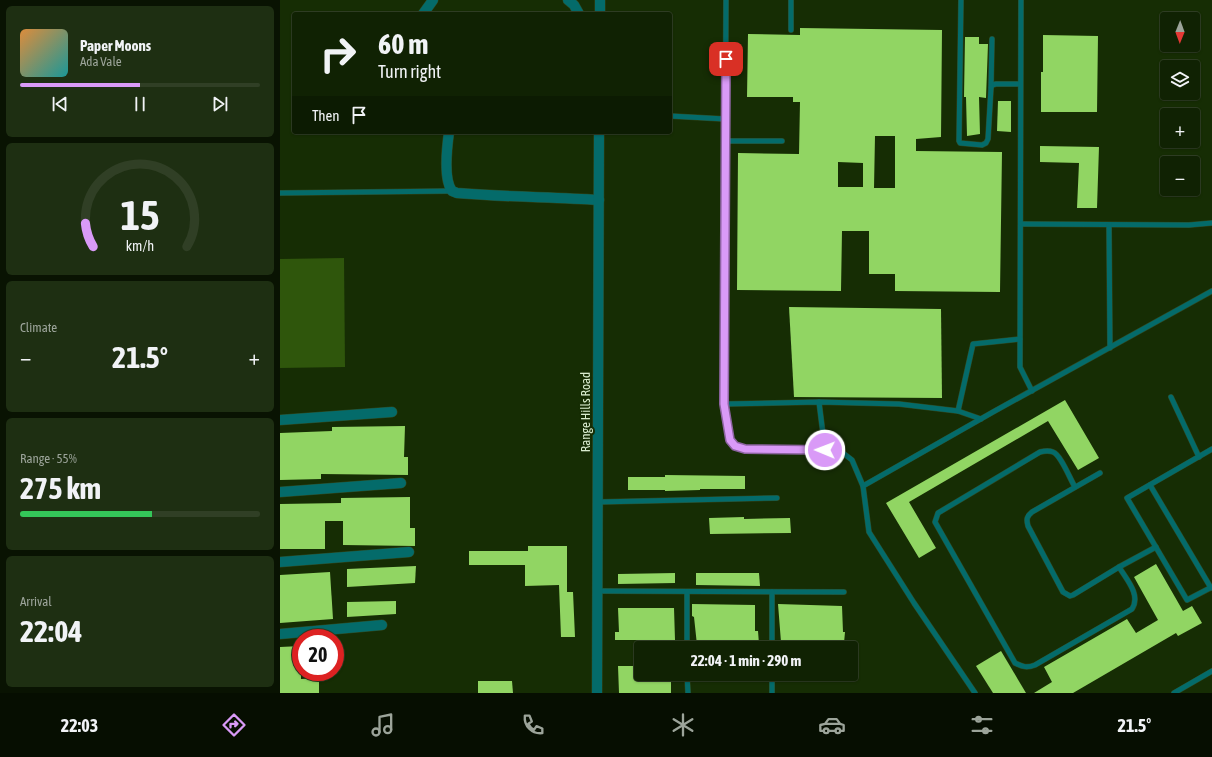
<!DOCTYPE html>
<html lang="en">
<head>
<meta charset="utf-8">
<style>
	body { margin:0; font-family:"Asap Condensed",sans-serif; background:#1e2f12; color:#f1f3f6; height:100vh; display:flex; flex-direction:column; font-size:15px; white-space:nowrap }
	* { box-sizing:border-box; margin:0 }
	p { font-size:13px; color:#9ca49a }
	.icon { flex:none; width:22px; height:22px; fill:none; stroke:currentColor; stroke-width:2; stroke-linecap:round; stroke-linejoin:round }
	.map { position:relative; flex:1; overflow:hidden }
	.sheet { display:flex; flex-direction:column; gap:6px; padding:6px; background:#091302; width:280px }
	.sheet>* { flex:none }
	.guide { position:absolute; left:12px; top:12px; width:380px; height:122px; border-radius:4px; box-shadow:0 1px 3px #0004,0 0 0 1px #303f25; background:#102203; color:#f1f3f6; overflow:hidden }
	.needle { width:26px; rotate:181deg }
	.controls { position:absolute; left:880px; top:12px; display:grid; gap:8px }
	.controls a { display:grid; place-items:center; width:40px; height:40px; border-radius:4px; background:#102203; box-shadow:0 1px 3px #0004,0 0 0 1px #303f25; font-size:20px }
	.speed { position:absolute; left:12px; top:629px; display:flex; gap:8px; font-size:20px; font-weight:700; text-align:center }
	.speed>* { display:grid; place-content:center; width:52px; height:52px; border-radius:50%; background:#102203; box-shadow:0 1px 3px #0004,0 0 0 1px #303f25; line-height:1 }
	.speed .limit { border:6px solid #d22; background:#fff; color:#111 }
	.pin { position:absolute; display:grid; place-items:center; width:34px; height:34px; color:#fff; margin:-17px; border-radius:8px; box-shadow:0 2px 6px #0006 }
	.me { position:absolute; width:44px; margin:-22px; rotate:271deg; stroke-linejoin:round; filter:drop-shadow(0 0 3px #0008) }
	.turn { display:flex; align-items:center; gap:14px; height:84px; padding:0 20px; font-size:18px }
	.turn .icon { width:52px; height:52px; stroke-width:2.5 }
	.turn b { display:block; font-size:28px; line-height:34px }
	.then { display:flex; align-items:center; height:38px; padding:0 20px; background:#0003; gap:8px; font-size:15px }
	.big { font-size:30px; font-weight:700; line-height:1.1 }
	.sheet .widget { flex:1; display:flex; flex-direction:column; justify-content:center; gap:6px; min-width:0; padding:0 14px; border-radius:6px; background:#1e2f12 }
	.sheet .dial { align-items:center; gap:0 }
	.dial svg { height:104px; overflow:visible; fill:none; stroke:#303f25; stroke-width:7; stroke-linecap:round; text-anchor:middle }
	.dial text { fill:#f1f3f6; stroke:none }
	.song { display:flex; align-items:center; gap:12px }
	.cover { width:48px; height:48px; border-radius:6px; background:linear-gradient(135deg,hsl(30 70% 55%),hsl(180 70% 35%)) }
	.played { height:4px; border-radius:2px; background:linear-gradient(90deg,#d99af7 50%,#303f25 50%) }
	.keys { display:flex; justify-content:space-around; direction:ltr }
	.heat { display:flex; justify-content:space-between; align-items:center; font-size:22px; direction:ltr }
	.charge { height:6px; border-radius:3px; background:linear-gradient(90deg,#34c759 55%,#303f25 0) }
	.trip { position:absolute; left:354px; top:641px; width:224px; height:40px; border-radius:4px; background:#102203; box-shadow:0 1px 3px #0004,0 0 0 1px #303f25; font-weight:700; line-height:40px; text-align:center }
	.tab-bar { display:flex; height:64px; justify-content:space-around; align-items:center; background:#060e01; color:#9ca49a }
	.tab-bar .icon { width:28px; height:28px }
	.tab-bar .current { color:#d99af7 }
	.tab-bar b { font-size:18px; color:#f1f3f6 }
	main { display:flex; flex:1; min-height:0 }
	.map>svg:first-child { display:block }
	.green { fill:#2f560c }
	.building { fill:#91d563; fill-rule:evenodd }
	.lines { fill:none; stroke-linecap:round; stroke-linejoin:round }
	.service-casing { stroke:#314820; stroke-width:6 }
	.minor-casing { stroke:#314820; stroke-width:11 }
	.tertiary-casing { stroke:#314820; stroke-width:11 }
	.service { stroke:#046b6a; stroke-width:5 }
	.minor { stroke:#046b6a; stroke-width:10 }
	.tertiary { stroke:#046b6a; stroke-width:10 }
	.route-casing { stroke:#8d64a1; stroke-width:10 }
	.route { stroke:#d99af7; stroke-width:7 }
	.labels { text-anchor:middle; stroke-width:4; stroke-linejoin:round; paint-order:stroke }
	.street-label { font-size:13px; fill:#d9eccf; stroke:#162d04 }
</style>
</head>
<body>
<main>
<section class="sheet">
<div class="widget">
<div class="song"><i class="cover"></i><div><b>Paper Moons</b><p>Ada Vale</p></div></div>
<div class="played"></div>
<div class="keys"><svg class="icon" aria-label="previous" viewBox="0 0 24 24"><path d="M18 5L8 12l10 7zM5 5v14"/></svg><svg class="icon" aria-label="pause" viewBox="0 0 24 24"><path d="M8 5v14M16 5v14"/></svg><svg class="icon" aria-label="next" viewBox="0 0 24 24"><path d="M6 5l10 7-10 7zM19 5v14"/></svg></div>
</div>
<div class="widget dial"><svg viewBox="0 0 100 80">
<path d="M14 69A42 42 0 1 1 86 69"/>
<path d="M14 69A42 42 0 0 1 8 51" stroke="#d99af7"/>
<text x="50" y="56" font-size="32" font-weight="700">15</text>
<text x="50" y="72" font-size="11">km/h</text>
</svg></div>
<div class="widget"><p>Climate</p>
<div class="heat"><a>−</a><b class="big">21.5°</b><a>+</a></div>
</div>
<div class="widget"><p>Range · 55%</p><b class="big">275 km</b><div class="charge"></div></div>
<div class="widget"><p>Arrival</p><b class="big">22:04</b></div>
</section>
<div class="map">
<svg width="932" height="693" viewBox="0 0 932 693">
	<rect width="100%" height="100%" fill="#162d04"/>
	<!-- green -->
	<polygon class="green" points="64,258 65,367 0,368 0,259"/>
	<!-- building -->
	<g class="building">
		<path d="M520 28 662 30 661 137 636 139V151L722 152 720 292 615 291V274H589V231H562L561 291 457 290 458 153 519 154 520 102H513V97H467L468 34 520 35ZM595 136H615V188H594ZM558 162 583 163V187H558Z"/>
		<polygon points="763,35 818,36 817,112 761,112 761,72 763,72"/>
		<polygon points="685,37 699,37 699,44 708,44 706,98 699,97 700,134 687,136 686,97 684,97"/>
		<polygon points="718,101 731,101 731,132 717,131"/>
		<polygon points="760,146 819,147 817,208 797,208 799,163 760,162"/>
		<polygon points="509,307 661,309 662,398 514,397"/>
		<polygon points="785,400 819,458 798,470 768,421 629,502 656,548 639,558 606,503"/>
		<polygon points="125,426 124,457 128,457 128,475 41,474 41,479 0,480 0,433 52,431 52,427"/>
		<polygon points="385,475 465,476 465,489 420,489 420,490 385,491 385,490 348,490 348,477 385,477"/>
		<polygon points="130,497 130,528 135,528 135,546 63,545 63,521 45,521 45,549 0,549 0,504 61,503 61,498"/>
		<polygon points="464,517 464,519 510,518 511,533 430,534 429,518"/>
		<polygon points="248,546 287,546 287,592 293,592 295,637 281,637 279,585 245,586 245,565 189,565 189,551 248,551"/>
		<polygon points="876,564 903,611 912,606 922,623 898,636 896,633 793,693 754,693 772,682 764,667 847,619 856,633 878,620 854,577"/>
		<polygon points="136,566 135,583 67,587 67,569"/>
		<polygon points="50,572 53,619 0,623 0,575"/>
		<polygon points="395,573 395,583 338,584 338,574"/>
		<polygon points="416,573 479,573 480,586 416,585"/>
		<polygon points="116,601 116,614 67,617 67,602"/>
		<polygon points="412,604 475,605 475,631 478,631 479,644 417,645 414,617 412,616"/>
		<polygon points="498,604 562,606 563,632 565,632 564,643 501,642"/>
		<polygon points="338,608 394,608 395,640 335,640 335,632 339,632"/>
		<polygon points="21,646 21,679 39,678 39,693 0,693 0,647"/>
		<polygon points="721,651 746,693 713,693 696,666"/>
		<polygon points="338,666 361,666 361,674 391,674 391,693 339,693"/>
		<polygon points="198,681 232,681 233,693 198,693"/>
	</g>
	<g class="lines">
		<defs>
			<g id="service">
				<polyline points="681,0 679,141 680,143 702,145 706,143 708,139 711,88 712,85 716,84 740,84"/>
				<polyline points="741,0 740,367 752,391"/>
				<polyline points="511,30 511,0"/>
				<polyline points="711,87 712,39"/>
				<polyline points="390,116 445,119"/>
				<polyline points="445,141 502,141"/>
				<polyline points="0,193 172,191"/>
				<polyline points="741,224 909,225 932,223"/>
				<polyline points="829,225 830,348"/>
				<polyline points="891,397 919,457"/>
				<polyline points="539,402 545,450"/>
				<polyline points="444,404 446,0"/>
				<polyline points="678,411 693,344 740,339"/>
				<polyline points="932,449 847,498 907,600 932,587"/>
				<path d="M820 473 752 512C747 516 746 519 748 526L783 592 790 596 793 595 839 567 876 547"/>
				<polyline points="870,485 931,588"/>
				<polyline points="583,486 572,460 563,453 545,450 465,449 455,446 450,440 444,404 539,402 619,404 678,411 701,419"/>
				<path d="M795 487C790 479 781 455 773 452 768 450 764 451 760 452L658 513 655 522 735 663C743 667 747 668 755 665L852 609C861 595 847 580 839 567"/>
				<polyline points="318,502 497,498"/>
				<polyline points="318,591 564,592"/>
				<polyline points="407,592 407,648"/>
				<polyline points="492,592 492,648"/>
				<polyline points="407,674 408,693"/>
				<polyline points="492,674 492,693"/>
				<polyline points="695,693 634,603 589,532 583,486 713,412 932,291"/>
				<polyline points="894,693 932,671"/>
			</g>
			<g id="minor">
				<polyline points="288,0 294,5 299,14"/>
				<polyline points="143,14 153,0"/>
				<path d="M169 132C167 147 163 179 172 191L177 193C224 197 272 197 319 200"/>
				<polyline points="0,420 112,412"/>
				<polyline points="0,492 121,483"/>
				<polyline points="0,562 129,552"/>
				<polyline points="0,634 102,625"/>
			</g>
			<g id="tertiary">
				<polyline points="320,14 320,0"/>
				<polyline points="317,693 319,132"/>
			</g>
		</defs>
		<!-- service casing -->
		<use href="#service" class="service-casing"/>
		<!-- minor casing -->
		<use href="#minor" class="minor-casing"/>
		<!-- tertiary casing -->
		<use href="#tertiary" class="tertiary-casing"/>
		<!-- service -->
		<use href="#service" class="service"/>
		<!-- minor -->
		<use href="#minor" class="minor"/>
		<!-- tertiary -->
		<use href="#tertiary" class="tertiary"/>
	</g>
	<g class="lines">
		<defs>
			<polyline id="route" points="446,59 444,404 450,440 455,446 465,449 545,450"/>
		</defs>
		<!-- route casing -->
		<use href="#route" class="route-casing"/>
		<!-- route -->
		<use href="#route" class="route"/>
	</g>
	<g class="labels">
		<!-- street labels -->
		<g class="street-label">
			<text transform="translate(305 412) rotate(-90)" y="5">Range Hills Road</text>
		</g>
	</g>
</svg>
<div class="controls">
<a><svg class="needle" viewBox="-14 -14 28 28"><path d="M0-13l5 13h-10z" fill="#e53935"/><path d="M0 13l5-13h-10z" fill="#9ca49a"/></svg></a>
<a><svg class="icon" aria-label="layers" viewBox="0 0 24 24"><path d="M12 4l9 5-9 5-9-5zM3 14l9 5 9-5"/></svg></a>
<a>+</a>
<a>−</a>
</div>
<div class="speed"><div class="limit">20</div></div>
<div class="pin" style="left:446px;top:59px;background:#d93025"><svg class="icon" aria-label="arrive" viewBox="0 0 24 24"><path d="M6 21V4h12l-3 4 3 4H6"/></svg></div>
<svg class="me" style="left:545px;top:450px" viewBox="-20 -20 40 40"><circle r="17" fill="#d99af7" stroke="#fff" stroke-width="3"/><path d="M0-11L8 9 0 5-8 9z" fill="#fff"/></svg>
<div class="trip">22:04 · 1 min · 290 m</div>
<div class="guide">
<div class="turn"><svg class="icon" aria-label="right" viewBox="0 0 24 24"><path d="M7 20v-9h11M14 6l5 5-5 5"/></svg><div><b>60 m</b>Turn right</div></div>
<div class="then">Then<svg class="icon" aria-label="arrive" viewBox="0 0 24 24"><path d="M6 21V4h12l-3 4 3 4H6"/></svg></div>
</div>
</div>
</main>
<nav class="tab-bar">
<b>22:03</b>
<svg class="icon current" aria-label="directions" viewBox="0 0 24 24"><path d="M12 3l9 9-9 9-9-9zM9 14v-3h6M13 9l2 2-2 2"/></svg>
<svg class="icon" aria-label="music" viewBox="0 0 24 24"><path d="M9 18V5l10-2v13"/><circle cx="6" cy="18" r="3"/><circle cx="16" cy="16" r="3"/></svg>
<svg class="icon" aria-label="phone" viewBox="0 0 24 24"><path d="M5 4h4l2 5-3 2q2 4 5 5l2-3 5 2v4C11 20 4 13 5 4z"/></svg>
<svg class="icon" aria-label="climate" viewBox="0 0 24 24"><path d="M12 3v18M4 7l16 10M4 17L20 7"/></svg>
<svg class="icon" aria-label="car" viewBox="0 0 24 24"><path d="M5 17H2v-5l4-1 3-4h7l3 4 3 1v5h-3M9 17h6M6 11h13"/><circle cx="7" cy="17" r="2"/><circle cx="17" cy="17" r="2"/></svg>
<svg class="icon" aria-label="filters" viewBox="0 0 24 24"><path d="M4 7h16M4 17h16"/><circle cx="9" cy="7" r="2"/><circle cx="15" cy="17" r="2"/></svg>
<b>21.5°</b>
</nav>
</body>
</html>
